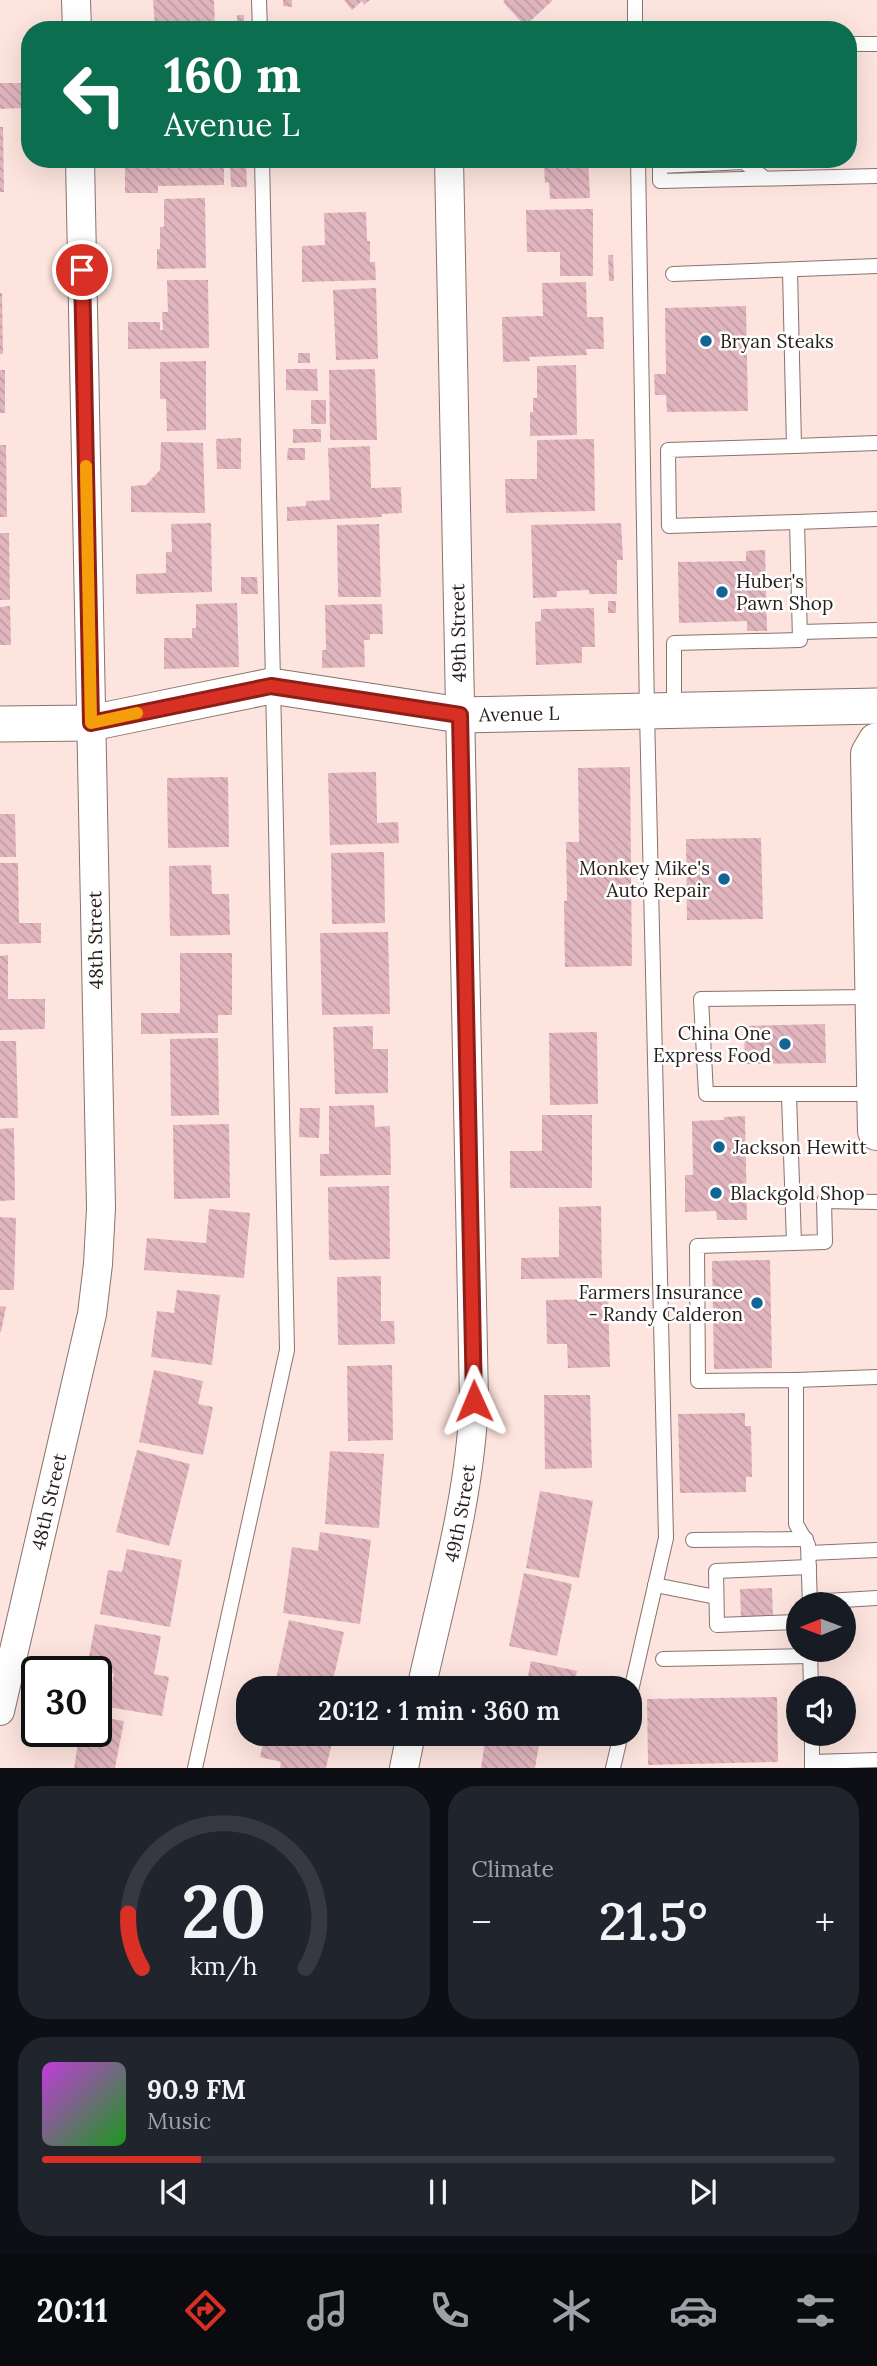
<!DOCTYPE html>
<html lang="en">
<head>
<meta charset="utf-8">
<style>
	body { margin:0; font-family:Lora,serif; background:#20242c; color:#f1f3f6; height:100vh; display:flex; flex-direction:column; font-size:26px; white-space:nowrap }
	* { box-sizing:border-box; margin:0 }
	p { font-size:23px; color:#9ea1a6 }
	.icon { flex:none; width:38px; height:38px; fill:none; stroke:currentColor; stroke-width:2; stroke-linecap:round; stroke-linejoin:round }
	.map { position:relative; height:1768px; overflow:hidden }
	.panel { display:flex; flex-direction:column; gap:18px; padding:18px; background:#0d0f14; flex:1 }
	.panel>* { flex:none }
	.banner { position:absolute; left:21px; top:21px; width:836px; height:147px; border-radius:28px; box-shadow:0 7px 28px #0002; background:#0b6e4f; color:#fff; overflow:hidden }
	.needle { width:46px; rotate:269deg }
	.controls { position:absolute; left:786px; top:1592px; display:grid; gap:14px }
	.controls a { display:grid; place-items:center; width:70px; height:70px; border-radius:50%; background:#171b24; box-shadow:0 7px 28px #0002; font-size:35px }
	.speed { position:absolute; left:21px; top:1656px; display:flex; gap:14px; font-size:35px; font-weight:700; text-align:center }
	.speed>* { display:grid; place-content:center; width:91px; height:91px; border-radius:50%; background:#171b24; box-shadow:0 7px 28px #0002; line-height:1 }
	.speed .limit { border:4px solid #111; border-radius:10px; background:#fff; color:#111 }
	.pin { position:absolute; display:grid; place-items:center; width:60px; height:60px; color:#fff; margin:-30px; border:4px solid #fff; border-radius:50%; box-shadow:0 2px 7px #0007 }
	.me { position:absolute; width:77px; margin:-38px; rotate:359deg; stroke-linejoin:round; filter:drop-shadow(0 0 5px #0008) }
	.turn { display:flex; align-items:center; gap:24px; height:147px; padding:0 28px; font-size:32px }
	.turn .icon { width:91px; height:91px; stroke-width:2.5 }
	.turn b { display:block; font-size:49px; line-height:60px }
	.big { font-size:52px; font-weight:600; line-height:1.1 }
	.panel .widget { flex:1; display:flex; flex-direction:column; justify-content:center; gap:10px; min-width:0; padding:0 24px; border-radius:28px; background:#20242c }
	.panel .dial { align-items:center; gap:0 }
	.dial svg { height:182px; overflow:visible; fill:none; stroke:#363941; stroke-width:7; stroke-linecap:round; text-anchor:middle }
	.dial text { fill:#f1f3f6; stroke:none }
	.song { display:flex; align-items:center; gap:21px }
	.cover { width:84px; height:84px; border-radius:10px; background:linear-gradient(135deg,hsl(290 70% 55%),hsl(120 70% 35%)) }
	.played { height:7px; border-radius:4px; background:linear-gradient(90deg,#d93025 20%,#363941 20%) }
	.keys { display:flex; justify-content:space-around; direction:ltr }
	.heat { display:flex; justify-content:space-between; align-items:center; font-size:38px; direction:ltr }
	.panel .tiles { flex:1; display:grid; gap:18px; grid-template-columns:1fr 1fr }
	.widget:last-child { grid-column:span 2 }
	.trip { position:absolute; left:236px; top:1676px; width:406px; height:70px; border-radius:28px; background:#171b24; box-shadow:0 7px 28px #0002; font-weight:600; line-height:70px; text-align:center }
	.menu { display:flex; height:112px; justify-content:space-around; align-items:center; background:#090b0e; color:#9ea1a6 }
	.menu .icon { width:49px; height:49px }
	.menu .active { color:#d93025 }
	.menu b { font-size:32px; color:#f1f3f6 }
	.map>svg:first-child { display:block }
	.building { fill:url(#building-back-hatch) }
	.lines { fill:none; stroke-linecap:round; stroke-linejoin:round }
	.service-casing { stroke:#89736e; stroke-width:16 }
	.minor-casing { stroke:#89736e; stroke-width:30 }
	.tertiary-casing { stroke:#89736e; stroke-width:37 }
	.secondary-casing { stroke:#89736e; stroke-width:40 }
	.service { stroke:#fff; stroke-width:14 }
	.minor { stroke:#fff; stroke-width:28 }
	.tertiary { stroke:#fff; stroke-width:35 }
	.secondary { stroke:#fff; stroke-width:38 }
	.route-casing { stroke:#8d1f18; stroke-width:18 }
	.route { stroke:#d93025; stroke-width:12 }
	.slow { stroke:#f59e0b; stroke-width:12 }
	.poi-dot { fill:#116596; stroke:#fff; stroke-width:2.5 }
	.labels { text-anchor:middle; stroke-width:5; stroke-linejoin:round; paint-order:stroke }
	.poi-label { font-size:19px; fill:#271e1c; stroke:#fff; text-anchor:start }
	.street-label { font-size:19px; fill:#271e1c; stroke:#fff }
</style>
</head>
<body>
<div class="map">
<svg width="877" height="1768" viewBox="0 0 877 1768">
	<defs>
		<pattern id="building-back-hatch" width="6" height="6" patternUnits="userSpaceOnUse" patternTransform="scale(1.75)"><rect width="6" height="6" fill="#e1b5be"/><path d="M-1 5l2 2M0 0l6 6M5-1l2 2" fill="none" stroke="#c19ba3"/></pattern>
	</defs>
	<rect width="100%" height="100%" fill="#fde4de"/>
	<!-- building -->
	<g class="building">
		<polygon points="153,0 214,0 215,26 155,27"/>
		<polygon points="283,0 292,0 292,7 283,6"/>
		<polygon points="344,0 370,0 364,5 362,1 352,10"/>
		<polygon points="505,0 553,0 525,26 503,2"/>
		<rect x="237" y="15" width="7" height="10"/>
		<polygon points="0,83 23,83 23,108 0,109"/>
		<polygon points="0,127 3,127 4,192 0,192"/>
		<polygon points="155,159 211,159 211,162 224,162 224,185 158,186 158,193 125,193 125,167 155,167"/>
		<polygon points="527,159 588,159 590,198 550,199 549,182 545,183 544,166 528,166"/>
		<polygon points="246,163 247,187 231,187 230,164"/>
		<polygon points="205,198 206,268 157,269 157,249 160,249 160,227 164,227 164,199"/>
		<polygon points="593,209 593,276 560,276 560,252 527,252 526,210"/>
		<polygon points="366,212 367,241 370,241 370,262 375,262 376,280 302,282 302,246 325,245 324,213"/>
		<polygon points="608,255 613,255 614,281 609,281"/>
		<polygon points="167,280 208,280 209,348 128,349 128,322 160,322 160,330 163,330 162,312 168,312"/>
		<polygon points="586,282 587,317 603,317 604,349 586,349 587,355 529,357 530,361 503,362 502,317 543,316 542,283"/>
		<polygon points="376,288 378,359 336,360 333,290"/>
		<polygon points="0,293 2,293 3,354 0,354"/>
		<polygon points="746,306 748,411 667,412 666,395 655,395 654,374 666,374 665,308"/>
		<rect x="298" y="353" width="12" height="10"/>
		<polygon points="206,361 206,430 167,431 166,399 160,399 160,362"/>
		<polygon points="576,365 577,435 530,436 530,412 533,412 533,398 537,398 537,366"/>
		<polygon points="286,369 317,369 318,391 286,390"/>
		<polygon points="375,369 377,440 330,440 329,370"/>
		<rect x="0" y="370" width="5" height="43"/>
		<rect x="311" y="400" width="15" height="24"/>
		<polygon points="293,429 321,429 321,442 293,443"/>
		<polygon points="241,438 241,469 217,469 216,439"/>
		<polygon points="594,439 595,511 506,513 505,479 537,479 537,440"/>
		<polygon points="161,442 203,443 205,513 131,512 131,486 146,485 160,470"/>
		<polygon points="0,445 6,445 7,517 0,517"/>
		<polygon points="370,446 371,488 401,487 402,513 382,514 382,517 287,521 287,507 306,506 306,501 330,500 328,448"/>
		<polygon points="288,448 305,448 305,460 287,460"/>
		<polygon points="211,523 212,592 136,594 136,574 166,573 166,552 172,552 171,524"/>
		<polygon points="621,523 623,560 617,560 617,594 589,594 589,590 557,591 557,597 533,598 531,525"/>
		<polygon points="379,524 381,597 338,597 337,525"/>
		<polygon points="0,533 9,533 10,600 0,600"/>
		<polygon points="765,550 767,631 747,631 747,621 679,623 678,562 746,561 746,551"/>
		<polygon points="241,577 257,577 258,594 241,594"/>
		<rect x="608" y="601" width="8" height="12"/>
		<polygon points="237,603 239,667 164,669 164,638 192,638 192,628 196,628 196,604"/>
		<polygon points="382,604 383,634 370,634 370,640 364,640 365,667 322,668 322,650 326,650 325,605"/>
		<polygon points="10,606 11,645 0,645 0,607"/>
		<polygon points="594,608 595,647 582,647 582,663 536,665 535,622 541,621 541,609"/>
		<polygon points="630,767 632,966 565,967 564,901 567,901 566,842 579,842 578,768"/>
		<polygon points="376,772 377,823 398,822 399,843 330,845 328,773"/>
		<polygon points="228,777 229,847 168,848 167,778"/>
		<polygon points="0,814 15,814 16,857 0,857"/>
		<polygon points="761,838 763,919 687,920 686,839"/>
		<polygon points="384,852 385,923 332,924 331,853"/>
		<polygon points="0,863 18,863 19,923 41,923 41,943 0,944"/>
		<polygon points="211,865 212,894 229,894 230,935 170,936 169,866"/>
		<polygon points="388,932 390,1014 322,1015 320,933"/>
		<polygon points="180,953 232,953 232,1015 218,1015 218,1033 141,1034 141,1013 180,1013"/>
		<polygon points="8,955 8,999 45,999 45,1029 0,1030 0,956"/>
		<polygon points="825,1024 826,1063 745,1064 744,1026"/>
		<polygon points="373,1026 373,1049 388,1049 388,1093 335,1094 333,1027"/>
		<polygon points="597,1032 598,1104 550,1105 549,1033"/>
		<polygon points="218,1038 219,1115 171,1116 170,1039"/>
		<polygon points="0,1041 16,1041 18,1118 0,1118"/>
		<polygon points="374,1105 375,1127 390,1126 391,1175 320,1176 320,1154 329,1154 329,1106"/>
		<polygon points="300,1108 320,1108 319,1138 299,1137"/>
		<polygon points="542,1115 592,1115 592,1188 510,1188 510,1151 542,1151"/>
		<polygon points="745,1116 747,1220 717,1220 716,1211 685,1212 685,1175 693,1175 692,1121 724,1120 724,1117"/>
		<polygon points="229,1124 230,1198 174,1199 173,1125"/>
		<polygon points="14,1128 15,1200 0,1201 0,1129"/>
		<polygon points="389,1186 390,1259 329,1260 328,1187"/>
		<polygon points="601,1206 602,1278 521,1279 521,1258 559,1257 559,1207"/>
		<polygon points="209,1209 250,1213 244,1278 144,1270 147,1238 206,1243"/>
		<polygon points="0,1217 16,1218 14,1290 0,1290"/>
		<polygon points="770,1260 772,1368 714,1369 712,1261"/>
		<polygon points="381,1276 381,1321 394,1321 395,1344 338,1345 337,1277"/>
		<polygon points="177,1290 220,1295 212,1365 151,1357 157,1311 174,1313"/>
		<polygon points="608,1299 610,1367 568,1368 567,1344 547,1344 546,1300"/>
		<polygon points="0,1306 6,1307 1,1332 0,1332"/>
		<polygon points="392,1365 393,1440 348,1441 347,1366"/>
		<polygon points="154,1370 203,1381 198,1404 213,1407 203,1455 139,1442"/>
		<polygon points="544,1395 590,1395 592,1468 545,1469"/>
		<polygon points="745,1413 745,1426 751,1426 752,1477 746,1477 746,1492 680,1493 678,1414"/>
		<polygon points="137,1450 190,1464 169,1546 116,1532"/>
		<polygon points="330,1451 384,1454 379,1528 325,1524"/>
		<polygon points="540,1491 593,1501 579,1578 526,1568"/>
		<polygon points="320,1532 371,1540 360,1624 283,1613 292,1547 318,1551"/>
		<polygon points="127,1549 182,1560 170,1627 100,1614 108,1570 122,1572"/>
		<polygon points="524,1573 572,1584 557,1656 509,1646"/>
		<polygon points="772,1588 773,1619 741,1620 740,1589"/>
		<polygon points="289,1620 344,1632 331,1689 274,1689"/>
		<polygon points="95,1624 161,1636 154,1674 169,1677 162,1716 108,1707 114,1673 87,1668"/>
		<polygon points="531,1661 577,1671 573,1689 498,1689 500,1681 526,1686"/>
		<polygon points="777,1697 778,1762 648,1765 647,1699"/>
		<polygon points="96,1716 124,1721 115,1768 74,1768 80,1731 96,1731"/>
		<polygon points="265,1734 334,1734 326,1768 280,1768 281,1762 260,1757"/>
		<polygon points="486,1734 514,1734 540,1739 535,1768 481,1768"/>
	</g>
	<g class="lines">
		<defs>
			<g id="service">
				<polyline points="259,0 260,30"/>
				<polyline points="635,0 635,30"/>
				<polyline points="849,44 877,44"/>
				<polyline points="660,159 660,181 877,176"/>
				<polyline points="660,166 744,162 763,177"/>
				<polyline points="673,274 877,266"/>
				<polyline points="794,446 877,443"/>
				<polyline points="797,522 877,519"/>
				<polyline points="800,632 877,630"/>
				<polyline points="674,711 674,643 800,640 797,522 669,526 668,450 794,446 790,270"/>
				<polyline points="871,997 701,999 706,1094 875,1094"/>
				<polyline points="789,1095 794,1243"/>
				<polyline points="796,1380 877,1377"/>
				<polyline points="693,1540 806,1539"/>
				<polyline points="809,1553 877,1550"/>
				<polyline points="655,1585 716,1597"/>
				<polyline points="809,1602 877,1598"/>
				<polyline points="810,1605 808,1545 796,1524 796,1380 698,1381 697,1246 825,1242 824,1201 877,1202"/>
				<polyline points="798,1622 717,1625 716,1571 809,1567"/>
				<polyline points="810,1650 811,1689"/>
				<polyline points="663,1659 810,1656"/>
				<polyline points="630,1695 666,1538 647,712 638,159"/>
				<polyline points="812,1734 812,1768"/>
				<polyline points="812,1762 877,1760"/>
				<polyline points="195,1768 287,1350 262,159"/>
				<polyline points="613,1768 621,1734"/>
			</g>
			<g id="minor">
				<polyline points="76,0 77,30"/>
				<path id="s1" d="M421 1689C442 1594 470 1498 474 1401L449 159"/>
				<path id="s2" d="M0 1711 92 1314 98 1264 101 1208 80 159"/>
				<polyline points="404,1768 411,1734"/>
			</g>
			<g id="tertiary">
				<path id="s3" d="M0 724 91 723 271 686 460 715 877 706"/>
			</g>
			<polyline id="secondary" points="877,742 870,754 877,1131"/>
		</defs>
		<!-- service casing -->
		<use href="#service" class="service-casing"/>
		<!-- minor casing -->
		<use href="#minor" class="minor-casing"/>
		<!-- tertiary casing -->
		<use href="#tertiary" class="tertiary-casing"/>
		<!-- secondary casing -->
		<use href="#secondary" class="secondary-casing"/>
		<!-- service -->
		<use href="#service" class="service"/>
		<!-- minor -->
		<use href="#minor" class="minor"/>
		<!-- tertiary -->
		<use href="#tertiary" class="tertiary"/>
		<!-- secondary -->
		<use href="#secondary" class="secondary"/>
	</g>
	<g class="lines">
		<defs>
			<polyline id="route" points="82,270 91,723 271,686 460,715 474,1401"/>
		</defs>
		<!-- route casing -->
		<use href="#route" class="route-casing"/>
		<!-- route -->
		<use href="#route" class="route"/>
		<!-- slow -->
		<polyline class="slow" points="86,466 91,723 137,713"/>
	</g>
	<!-- markers -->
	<g class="poi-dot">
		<circle cx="706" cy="341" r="7"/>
		<circle cx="722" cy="592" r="7"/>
		<circle cx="724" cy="879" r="7"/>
		<circle cx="785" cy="1044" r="7"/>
		<circle cx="719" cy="1147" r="7"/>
		<circle cx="716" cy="1193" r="7"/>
		<circle cx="757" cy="1303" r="7"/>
	</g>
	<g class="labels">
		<!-- poi labels -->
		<g class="poi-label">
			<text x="720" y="348">Bryan Steaks</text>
			<text x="736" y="588">Huber's<tspan x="736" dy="22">Pawn Shop</tspan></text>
			<text x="710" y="875" text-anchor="end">Monkey Mike's<tspan x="710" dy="22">Auto Repair</tspan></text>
			<text x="771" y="1040" text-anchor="end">China One<tspan x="771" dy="22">Express Food</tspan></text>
			<text x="733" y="1154">Jackson Hewitt</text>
			<text x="730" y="1200">Blackgold Shop</text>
			<text x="743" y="1299" text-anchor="end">Farmers Insurance<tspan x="743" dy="22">- Randy Calderon</tspan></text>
		</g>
		<!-- street labels -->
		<g class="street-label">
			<text transform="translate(458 633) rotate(-91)" y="7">49th Street</text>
			<text dy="7" stroke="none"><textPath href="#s3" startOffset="525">Avenue L</textPath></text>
			<text transform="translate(95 940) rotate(-91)" y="7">48th Street</text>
			<text dy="7" stroke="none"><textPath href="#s2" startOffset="215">48th Street</textPath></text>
			<text dy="7" stroke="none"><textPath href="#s1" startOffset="180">49th Street</textPath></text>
		</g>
	</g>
</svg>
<div class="controls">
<a><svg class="needle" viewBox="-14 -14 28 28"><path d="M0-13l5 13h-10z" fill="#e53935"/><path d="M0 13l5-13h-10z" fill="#9ea1a6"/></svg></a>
<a><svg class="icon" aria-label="sound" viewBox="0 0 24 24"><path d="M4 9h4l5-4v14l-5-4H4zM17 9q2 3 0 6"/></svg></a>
</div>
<div class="speed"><div class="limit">30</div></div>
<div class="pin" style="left:82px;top:270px;background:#d93025"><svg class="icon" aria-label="arrive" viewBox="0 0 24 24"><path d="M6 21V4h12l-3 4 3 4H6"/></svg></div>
<svg class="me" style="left:474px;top:1401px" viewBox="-20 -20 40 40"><path d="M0-17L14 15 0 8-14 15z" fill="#d93025" stroke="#fff" stroke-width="4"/></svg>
<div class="trip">20:12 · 1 min · 360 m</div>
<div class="banner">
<div class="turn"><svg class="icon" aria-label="left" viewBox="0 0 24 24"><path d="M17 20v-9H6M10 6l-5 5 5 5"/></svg><div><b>160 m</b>Avenue L</div></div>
</div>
</div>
<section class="panel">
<div class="tiles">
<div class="widget dial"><svg viewBox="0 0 100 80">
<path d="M14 69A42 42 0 1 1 86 69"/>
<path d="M14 69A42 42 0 0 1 8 45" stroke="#d93025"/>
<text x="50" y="56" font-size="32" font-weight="700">20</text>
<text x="50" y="72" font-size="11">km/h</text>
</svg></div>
<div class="widget"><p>Climate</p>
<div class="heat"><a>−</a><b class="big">21.5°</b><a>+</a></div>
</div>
<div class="widget">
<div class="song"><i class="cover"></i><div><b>90.9 FM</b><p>Music</p></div></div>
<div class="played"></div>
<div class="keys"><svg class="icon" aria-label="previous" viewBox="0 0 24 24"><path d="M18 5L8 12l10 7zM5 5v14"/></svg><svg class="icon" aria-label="pause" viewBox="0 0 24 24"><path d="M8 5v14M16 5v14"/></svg><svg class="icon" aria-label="next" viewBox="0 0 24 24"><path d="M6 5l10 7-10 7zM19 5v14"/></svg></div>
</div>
</div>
</section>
<nav class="menu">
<b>20:11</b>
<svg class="icon active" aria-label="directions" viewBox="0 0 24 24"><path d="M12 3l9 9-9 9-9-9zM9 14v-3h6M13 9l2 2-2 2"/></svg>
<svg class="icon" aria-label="music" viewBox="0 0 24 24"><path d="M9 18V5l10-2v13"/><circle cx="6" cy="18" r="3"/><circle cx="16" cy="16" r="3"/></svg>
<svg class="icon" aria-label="phone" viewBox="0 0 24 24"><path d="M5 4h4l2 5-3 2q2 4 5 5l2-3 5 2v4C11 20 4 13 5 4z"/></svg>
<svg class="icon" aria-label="climate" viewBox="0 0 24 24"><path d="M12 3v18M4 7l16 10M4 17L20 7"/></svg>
<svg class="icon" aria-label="car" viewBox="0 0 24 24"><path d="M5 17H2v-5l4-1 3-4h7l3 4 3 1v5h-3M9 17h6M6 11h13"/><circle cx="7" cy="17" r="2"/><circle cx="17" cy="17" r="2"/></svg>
<svg class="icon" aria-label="filters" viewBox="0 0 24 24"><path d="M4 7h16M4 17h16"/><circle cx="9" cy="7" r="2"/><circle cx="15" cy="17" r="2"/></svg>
</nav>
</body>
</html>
